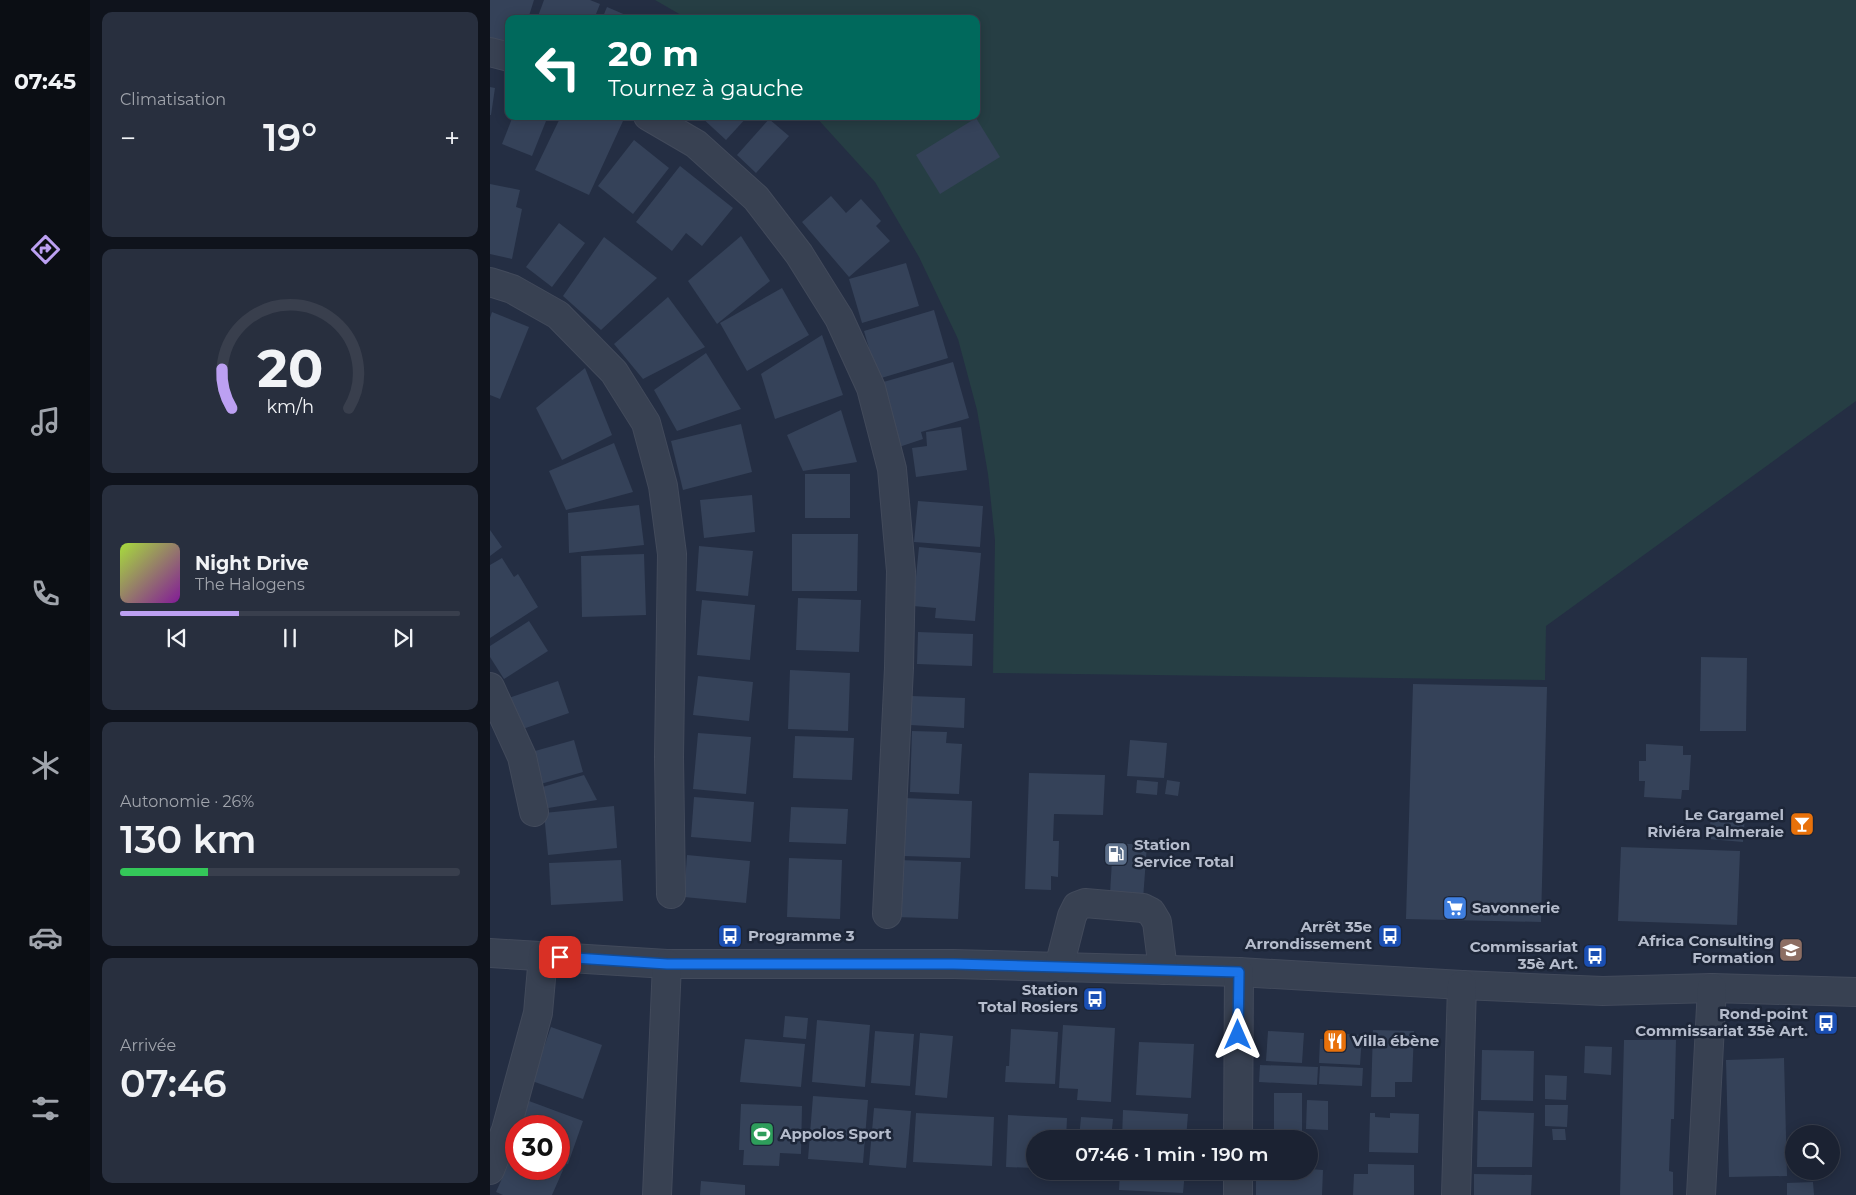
<!DOCTYPE html>
<html lang="fr">
<head>
<meta charset="utf-8">
<style>
	body { margin:0; font-family:Montserrat,sans-serif; background:#282f3e; color:#f1f3f6; height:100vh; display:flex; flex-direction:column; font-size:19px; white-space:nowrap }
	* { box-sizing:border-box; margin:0 }
	p { font-size:16px; color:#a0a4ac }
	.icon { flex:none; width:28px; height:28px; fill:none; stroke:currentColor; stroke-width:2; stroke-linecap:round; stroke-linejoin:round }
	.map { position:relative; flex:1; overflow:hidden }
	.details { display:flex; flex-direction:column; gap:12px; padding:12px; background:#0f131c; width:400px }
	.details>* { flex:none }
	.hud { position:absolute; left:15px; top:15px; width:475px; height:105px; border-radius:10px; box-shadow:0 2px 12px #0003,0 0 0 1px #393f4d; background:#00695c; color:#fff; overflow:hidden }
	.controls { position:absolute; left:1295px; top:1125px; display:grid; gap:10px }
	.controls a { display:grid; place-items:center; width:55px; height:55px; border-radius:50%; background:#1b2232; box-shadow:0 2px 12px #0003,0 0 0 1px #393f4d; font-size:25px }
	.speed { position:absolute; left:15px; top:1115px; display:flex; gap:10px; font-size:25px; font-weight:700; text-align:center }
	.speed>* { display:grid; place-content:center; width:65px; height:65px; border-radius:50%; background:#1b2232; box-shadow:0 2px 12px #0003,0 0 0 1px #393f4d; line-height:1 }
	.speed .limit { border:8px solid #d22; background:#fff; color:#111 }
	.pin { position:absolute; display:grid; place-items:center; width:42px; height:42px; color:#fff; margin:-21px; border-radius:10px; box-shadow:0 2px 8px #0006 }
	.me { position:absolute; width:55px; margin:-28px; rotate:0deg; stroke-linejoin:round; filter:drop-shadow(0 0 4px #0008) }
	.turn { display:flex; align-items:center; gap:18px; height:105px; padding:0 20px; font-size:22px }
	.turn .icon { width:65px; height:65px; stroke-width:2.5 }
	.turn b { display:block; font-size:35px; line-height:42px }
	.big { font-size:38px; font-weight:600; line-height:1.1 }
	.details .card { flex:1; display:flex; flex-direction:column; justify-content:center; gap:8px; min-width:0; padding:0 18px; border-radius:10px; background:#282f3e }
	.details .dial { align-items:center; gap:0 }
	.dial svg { height:130px; overflow:visible; fill:none; stroke:#393f4d; stroke-width:7; stroke-linecap:round; text-anchor:middle }
	.dial text { fill:#f1f3f6; stroke:none }
	.song { display:flex; align-items:center; gap:15px }
	.cover { width:60px; height:60px; border-radius:8px; background:linear-gradient(135deg,hsl(80 70% 55%),hsl(290 70% 35%)) }
	.played { height:5px; border-radius:2px; background:linear-gradient(90deg,#bca0f2 35%,#393f4d 35%) }
	.keys { display:flex; justify-content:space-around; direction:ltr }
	.heat { display:flex; justify-content:space-between; align-items:center; font-size:28px; direction:ltr }
	.charge { height:8px; border-radius:4px; background:linear-gradient(90deg,#34c759 26%,#393f4d 0) }
	.trip { position:absolute; left:536px; top:1130px; width:292px; height:50px; border-radius:25px; background:#1b2232; box-shadow:0 2px 12px #0003,0 0 0 1px #393f4d; font-weight:600; line-height:50px; text-align:center }
	main { display:flex; flex:1; min-height:0 }
	.menu { display:flex; flex-direction:column; width:90px; justify-content:space-around; align-items:center; background:#0b0e14; color:#a0a4ac }
	.menu .icon { width:35px; height:35px }
	.menu .on { color:#bca0f2 }
	.menu b { font-size:22px; color:#f1f3f6 }
	.map>svg:first-child { display:block }
	.green { fill:#263e44 }
	.building { fill:#354259 }
	.lines { fill:none; stroke-linecap:round; stroke-linejoin:round }
	.minor-casing { stroke:#424a5b; stroke-width:30 }
	.minor { stroke:#384152; stroke-width:28 }
	.route-casing { stroke:#114b97; stroke-width:12 }
	.route { stroke:#1a73e8; stroke-width:9 }
	.labels { text-anchor:middle; stroke-width:5; stroke-linejoin:round; paint-order:stroke }
	.poi-label { font-size:15px; font-weight:bold; fill:#b5bccc; stroke:#1d2638; text-anchor:end }
</style>
</head>
<body>
<main>
<nav class="menu">
<b>07:45</b>
<svg class="icon on" aria-label="directions" viewBox="0 0 24 24"><path d="M12 3l9 9-9 9-9-9zM9 14v-3h6M13 9l2 2-2 2"/></svg>
<svg class="icon" aria-label="music" viewBox="0 0 24 24"><path d="M9 18V5l10-2v13"/><circle cx="6" cy="18" r="3"/><circle cx="16" cy="16" r="3"/></svg>
<svg class="icon" aria-label="phone" viewBox="0 0 24 24"><path d="M5 4h4l2 5-3 2q2 4 5 5l2-3 5 2v4C11 20 4 13 5 4z"/></svg>
<svg class="icon" aria-label="climate" viewBox="0 0 24 24"><path d="M12 3v18M4 7l16 10M4 17L20 7"/></svg>
<svg class="icon" aria-label="car" viewBox="0 0 24 24"><path d="M5 17H2v-5l4-1 3-4h7l3 4 3 1v5h-3M9 17h6M6 11h13"/><circle cx="7" cy="17" r="2"/><circle cx="17" cy="17" r="2"/></svg>
<svg class="icon" aria-label="filters" viewBox="0 0 24 24"><path d="M4 7h16M4 17h16"/><circle cx="9" cy="7" r="2"/><circle cx="15" cy="17" r="2"/></svg>
</nav>
<section class="details">
<div class="card"><p>Climatisation</p>
<div class="heat"><a>−</a><b class="big">19°</b><a>+</a></div>
</div>
<div class="card dial"><svg viewBox="0 0 100 80">
<path d="M14 69A42 42 0 1 1 86 69"/>
<path d="M14 69A42 42 0 0 1 8 45" stroke="#bca0f2"/>
<text x="50" y="56" font-size="32" font-weight="700">20</text>
<text x="50" y="72" font-size="11">km/h</text>
</svg></div>
<div class="card">
<div class="song"><i class="cover"></i><div><b>Night Drive</b><p>The Halogens</p></div></div>
<div class="played"></div>
<div class="keys"><svg class="icon" aria-label="previous" viewBox="0 0 24 24"><path d="M18 5L8 12l10 7zM5 5v14"/></svg><svg class="icon" aria-label="pause" viewBox="0 0 24 24"><path d="M8 5v14M16 5v14"/></svg><svg class="icon" aria-label="next" viewBox="0 0 24 24"><path d="M6 5l10 7-10 7zM19 5v14"/></svg></div>
</div>
<div class="card"><p>Autonomie · 26%</p><b class="big">130 km</b><div class="charge"></div></div>
<div class="card"><p>Arrivée</p><b class="big">07:46</b></div>
</section>
<div class="map">
<svg width="1366" height="1195" viewBox="0 0 1366 1195">
	<rect width="100%" height="100%" fill="#242e43"/>
	<!-- green -->
	<polygon class="green" points="165,0 1366,0 1366,401 1056,626 1055,680 503,673 505,540 498,474 487,410 468,339 429,257 385,182 325,116 486,116 486,19 198,19"/>
	<!-- building -->
	<g class="building">
		<polygon points="0,0 44,0 38,19 19,19 19,44 0,41"/>
		<polygon points="54,0 100,0 110,4 104,19 47,19"/>
		<polygon points="117,7 145,19 112,19"/>
		<polygon points="0,87 5,88 1,115 0,115"/>
		<polygon points="23,116 58,116 42,156 12,144"/>
		<polygon points="71,116 83,121 85,116 122,116 133,121 99,195 45,170"/>
		<polygon points="210,116 258,116 236,140"/>
		<polygon points="486,118 510,157 450,194 426,155"/>
		<polygon points="279,119 299,136 266,173 247,155"/>
		<polygon points="144,140 179,168 143,214 108,186"/>
		<polygon points="190,166 243,208 212,246 196,233 182,251 146,222"/>
		<polygon points="0,184 30,190 26,207 32,209 22,259 0,254"/>
		<polygon points="341,196 356,213 371,199 391,221 386,226 400,241 359,277 312,222"/>
		<polygon points="69,223 95,243 62,287 36,267"/>
		<polygon points="251,236 280,281 227,324 198,281"/>
		<polygon points="114,237 167,278 111,330 73,296"/>
		<polygon points="416,263 429,306 372,323 359,279"/>
		<polygon points="292,288 319,335 257,371 230,323"/>
		<polygon points="178,297 215,347 153,379 124,344"/>
		<polygon points="444,310 458,358 388,379 374,331"/>
		<polygon points="2,312 39,327 10,399 0,395 0,318"/>
		<polygon points="332,335 353,395 285,419 271,374"/>
		<polygon points="216,353 251,409 187,431 164,390"/>
		<polygon points="463,362 479,418 431,432 433,439 409,447 390,383"/>
		<polygon points="95,368 122,435 72,460 46,408"/>
		<polygon points="351,410 367,462 313,471 297,435"/>
		<polygon points="251,424 262,472 193,490 181,441"/>
		<polygon points="471,427 477,470 426,477 422,448 437,446 436,432"/>
		<polygon points="124,443 143,492 76,510 59,471"/>
		<rect x="315" y="474" width="45" height="44"/>
		<polygon points="262,495 265,532 214,538 210,500"/>
		<polygon points="428,501 493,506 490,547 424,542"/>
		<polygon points="149,505 154,545 79,553 78,513"/>
		<polygon points="0,530 12,547 0,556"/>
		<polygon points="302,534 368,534 367,591 302,591"/>
		<polygon points="209,546 263,551 258,596 206,591"/>
		<polygon points="429,547 491,553 485,621 445,618 446,608 423,606"/>
		<polygon points="154,554 156,615 92,617 91,556"/>
		<polygon points="12,558 24,577 28,574 48,607 0,638 0,565"/>
		<polygon points="308,598 371,600 369,652 306,650"/>
		<polygon points="212,600 265,605 260,660 207,655"/>
		<polygon points="39,621 58,651 14,679 0,657 0,646"/>
		<polygon points="428,632 483,634 482,666 427,664"/>
		<polygon points="1211,657 1257,658 1256,731 1210,731"/>
		<polygon points="300,670 360,673 358,731 298,729"/>
		<polygon points="208,676 263,682 259,721 203,715"/>
		<polygon points="68,681 79,713 27,731 16,699"/>
		<polygon points="923,684 1057,687 1051,922 916,919"/>
		<polygon points="421,696 475,698 474,728 420,725"/>
		<polygon points="422,731 457,732 456,743 472,744 469,794 420,792"/>
		<polygon points="208,733 261,737 256,794 203,789"/>
		<polygon points="305,736 364,738 362,780 303,778"/>
		<polygon points="84,740 93,772 47,785 38,753"/>
		<polygon points="640,740 677,743 674,778 637,776"/>
		<polygon points="1156,744 1193,746 1193,755 1201,755 1199,790 1192,790 1191,799 1154,797 1155,781 1149,781 1149,761 1156,761"/>
		<polygon points="539,773 615,775 613,815 564,814 563,841 569,841 568,877 561,876 561,890 535,889"/>
		<polygon points="94,775 107,800 52,809 49,788"/>
		<polygon points="647,780 668,782 667,795 646,793"/>
		<polygon points="677,780 690,782 688,796 675,794"/>
		<polygon points="204,797 264,802 261,842 201,837"/>
		<polygon points="414,798 482,801 480,858 413,856"/>
		<polygon points="124,806 127,848 58,855 54,813"/>
		<polygon points="301,807 358,809 356,844 299,842"/>
		<polygon points="1221,813 1255,816 1253,842 1219,839"/>
		<polygon points="623,843 657,845 652,913 619,911"/>
		<polygon points="1131,847 1250,851 1247,925 1128,921"/>
		<polygon points="197,855 260,861 256,903 194,897"/>
		<polygon points="299,858 352,860 350,919 297,917"/>
		<polygon points="131,860 133,901 61,905 59,863"/>
		<polygon points="407,860 471,862 468,919 405,917"/>
		<polygon points="295,1016 318,1018 316,1039 293,1037"/>
		<polygon points="327,1020 380,1025 375,1087 322,1082"/>
		<polygon points="573,1025 625,1028 621,1102 587,1100 588,1089 569,1088"/>
		<polygon points="61,1027 112,1045 93,1099 42,1081"/>
		<polygon points="521,1029 568,1032 565,1084 515,1082 516,1066 519,1066"/>
		<polygon points="883,1030 924,1031 922,1082 905,1082 905,1097 881,1097"/>
		<polygon points="385,1031 424,1034 420,1086 381,1083"/>
		<polygon points="778,1031 814,1033 812,1063 776,1061"/>
		<polygon points="430,1033 463,1036 457,1098 425,1095"/>
		<polygon points="843,1033 872,1035 870,1065 829,1063 830,1039 842,1039"/>
		<polygon points="255,1039 315,1044 311,1087 250,1082"/>
		<polygon points="1134,1040 1186,1040 1184,1119 1181,1119 1179,1171 1183,1172 1183,1195 1130,1195"/>
		<polygon points="649,1042 704,1044 701,1098 646,1095"/>
		<polygon points="1095,1046 1122,1047 1121,1075 1094,1073"/>
		<polygon points="992,1050 1044,1051 1043,1101 991,1100"/>
		<polygon points="1294,1058 1297,1176 1239,1177 1236,1060"/>
		<polygon points="770,1065 828,1067 827,1085 769,1082"/>
		<polygon points="830,1066 873,1068 872,1086 829,1084"/>
		<polygon points="1055,1075 1077,1076 1076,1100 1055,1099"/>
		<rect x="784" y="1093" width="28" height="45"/>
		<polygon points="323,1096 378,1100 373,1163 318,1159"/>
		<polygon points="817,1100 838,1101 838,1130 816,1129"/>
		<polygon points="39,1101 93,1121 78,1164 69,1161 69,1126 30,1126"/>
		<polygon points="251,1104 312,1106 311,1154 290,1153 289,1166 253,1165 254,1150 249,1150"/>
		<polygon points="1055,1105 1078,1105 1077,1127 1055,1126"/>
		<polygon points="384,1108 421,1111 416,1168 379,1165"/>
		<polygon points="633,1110 698,1114 696,1139 632,1139"/>
		<polygon points="988,1111 1044,1113 1042,1167 987,1167"/>
		<polygon points="426,1113 504,1117 502,1166 423,1162"/>
		<polygon points="880,1113 885,1113 885,1117 900,1118 900,1113 929,1114 928,1153 879,1152"/>
		<polygon points="518,1115 577,1118 576,1139 545,1139 545,1168 516,1167"/>
		<polygon points="591,1117 623,1119 621,1139 589,1139"/>
		<polygon points="1062,1129 1075,1129 1076,1140 1063,1140"/>
		<polygon points="26,1147 26,1169 69,1168 73,1170 62,1195 13,1195 6,1192"/>
		<polygon points="878,1164 924,1165 924,1195 863,1195 864,1174 878,1174"/>
		<polygon points="820,1169 833,1170 832,1195 766,1195 766,1171 820,1171"/>
		<polygon points="630,1171 695,1171 693,1193 629,1190"/>
		<polygon points="984,1174 1042,1175 1041,1195 984,1195"/>
		<polygon points="211,1181 255,1185 255,1195 210,1195"/>
		<polygon points="1323,1182 1324,1195 1297,1195 1297,1183"/>
	</g>
	<g class="lines">
		<defs>
			<g id="minor">
				<polyline points="0,52 19,57"/>
				<polyline points="158,116 206,144 266,198 309,254 349,318 381,388 402,469 411,571 409,668 397,914"/>
				<polyline points="0,282 22,289 68,315 124,372 156,423 173,486 182,554 179,757 181,894"/>
				<polyline points="0,687 32,757 44,812"/>
				<polyline points="0,953 177,964 464,964 749,972 972,985 1113,991 1222,988 1366,992"/>
				<polyline points="569,967 582,916 587,906 595,903 653,908 661,912 667,922 673,970"/>
				<polyline points="748,1139 749,972"/>
				<polyline points="0,1170 16,1130 48,1013 53,956"/>
				<polyline points="748,1171 748,1195"/>
				<polyline points="167,1195 177,964"/>
				<polyline points="966,1195 972,985"/>
				<polyline points="1211,1195 1222,988"/>
			</g>
		</defs>
		<!-- minor casing -->
		<use href="#minor" class="minor-casing"/>
		<!-- minor -->
		<use href="#minor" class="minor"/>
	</g>
	<g class="lines">
		<defs>
			<polyline id="route" points="70,957 177,964 464,964 749,972 748,1035"/>
		</defs>
		<!-- route casing -->
		<use href="#route" class="route-casing"/>
		<!-- route -->
		<use href="#route" class="route"/>
	</g>
	<!-- icons -->
	<defs>
		<symbol id="bar-square" viewBox="-11 -11 22 22"><rect x="-9" y="-9" width="18" height="18" rx="4" fill="#e8710a" stroke="#1d2638"/><path d="M-6-5H6L.8 .8V4.5H3.5V6h-7V4.5H-.8V.8Z" fill="#fff"/></symbol>
		<symbol id="fuel-square" viewBox="-11 -11 22 22"><rect x="-9" y="-9" width="18" height="18" rx="4" fill="#5c6f8a" stroke="#1d2638"/><path d="M-5.5-6h7V0h2V4h1.3V-2.5L3-4.5l.8-.8L6-3V5H2.5V1h-1V6h-7ZM-4.2-4.7v3.2H.2V-4.7Z" fill="#fff"/></symbol>
		<symbol id="supermarket-square" viewBox="-11 -11 22 22"><rect x="-9" y="-9" width="18" height="18" rx="4" fill="#3f7fe0" stroke="#1d2638"/><path d="M-6-5.5h2.5l.6 2H6L4.5 2H-2.5L-4.4-4H-6ZM-1.5 3.2a1.3 1.3 0 1 0 .1 0ZM3 3.2a1.3 1.3 0 1 0 .1 0Z" fill="#fff"/></symbol>
		<symbol id="bus-square" viewBox="-11 -11 22 22"><rect x="-9" y="-9" width="18" height="18" rx="4" fill="#1a4fb4" stroke="#1d2638"/><path d="M-5-6H5V4H4V6H2V4H-2V6H-4V4H-5ZM-3.5-4V0h7V-4ZM-3.5 1.2v1.5H-2V1.2ZM2 1.2v1.5H3.5V1.2Z" fill="#fff"/></symbol>
		<symbol id="university-square" viewBox="-11 -11 22 22"><rect x="-9" y="-9" width="18" height="18" rx="4" fill="#8d6e63" stroke="#1d2638"/><path d="M0-5L7-2L0 1L-7-2ZM-4 1L0 2.5L4 1V4Q0 6-4 4Z" fill="#fff"/></symbol>
		<symbol id="restaurant-square" viewBox="-11 -11 22 22"><rect x="-9" y="-9" width="18" height="18" rx="4" fill="#e8710a" stroke="#1d2638"/><path d="M-5-6h1v4h1v-4h1v4h1v-4h1v5L-1.5 .5V6h-2V.5L-5-1ZM5-6V6H3V1.5H1.5Q1.5-4 5-6Z" fill="#fff"/></symbol>
		<symbol id="stadium-square" viewBox="-11 -11 22 22"><rect x="-9" y="-9" width="18" height="18" rx="4" fill="#2e9e5b" stroke="#1d2638"/><path d="M0-5a6.5 5 0 1 0 0 10a6.5 5 0 1 0 0-10ZM-3.5-1.8h7v3.6h-7Z" fill="#fff"/></symbol>
	</defs>
	<g fill-rule="evenodd">
		<use href="#bar-square" x="1298" y="810" width="28" height="28"/>
		<use href="#fuel-square" x="612" y="840" width="28" height="28"/>
		<use href="#supermarket-square" x="951" y="894" width="28" height="28"/>
		<use href="#bus-square" x="226" y="922" width="28" height="28"/>
		<use href="#bus-square" x="886" y="922" width="28" height="28"/>
		<use href="#university-square" x="1287" y="936" width="28" height="28"/>
		<use href="#bus-square" x="1091" y="942" width="28" height="28"/>
		<use href="#bus-square" x="591" y="985" width="28" height="28"/>
		<use href="#bus-square" x="1322" y="1009" width="28" height="28"/>
		<use href="#restaurant-square" x="831" y="1027" width="28" height="28"/>
		<use href="#stadium-square" x="258" y="1120" width="28" height="28"/>
	</g>
	<g class="labels">
		<!-- poi labels -->
		<g class="poi-label">
			<text x="1294" y="820">Le Gargamel<tspan x="1294" dy="17">Riviéra Palmeraie</tspan></text>
			<text x="644" y="850" text-anchor="start">Station<tspan x="644" dy="17">Service Total</tspan></text>
			<text x="982" y="913" text-anchor="start">Savonnerie</text>
			<text x="882" y="932">Arrêt 35e<tspan x="882" dy="17">Arrondissement</tspan></text>
			<text x="258" y="941" text-anchor="start">Programme 3</text>
			<text x="1284" y="946">Africa Consulting<tspan x="1284" dy="17">Formation</tspan></text>
			<text x="1088" y="952">Commissariat<tspan x="1088" dy="17">35è Art.</tspan></text>
			<text x="588" y="995">Station<tspan x="588" dy="17">Total Rosiers</tspan></text>
			<text x="1318" y="1019">Rond-point<tspan x="1318" dy="17">Commissariat 35è Art.</tspan></text>
			<text x="862" y="1046" text-anchor="start">Villa ébène</text>
			<text x="290" y="1139" text-anchor="start">Appolos Sport</text>
		</g>
	</g>
</svg>
<div class="controls">
<a><svg class="icon" aria-label="search" viewBox="0 0 24 24"><circle cx="10" cy="10" r="6"/><path d="M15 15l6 6"/></svg></a>
</div>
<div class="speed"><div class="limit">30</div></div>
<div class="pin" style="left:70px;top:957px;background:#d93025"><svg class="icon" aria-label="arrive" viewBox="0 0 24 24"><path d="M6 21V4h12l-3 4 3 4H6"/></svg></div>
<svg class="me" style="left:748px;top:1035px" viewBox="-20 -20 40 40"><path d="M0-17L14 15 0 8-14 15z" fill="#1a73e8" stroke="#fff" stroke-width="4"/></svg>
<div class="trip">07:46 · 1 min · 190 m</div>
<div class="hud">
<div class="turn"><svg class="icon" aria-label="left" viewBox="0 0 24 24"><path d="M17 20v-9H6M10 6l-5 5 5 5"/></svg><div><b>20 m</b>Tournez à gauche</div></div>
</div>
</div>
</main>
</body>
</html>
